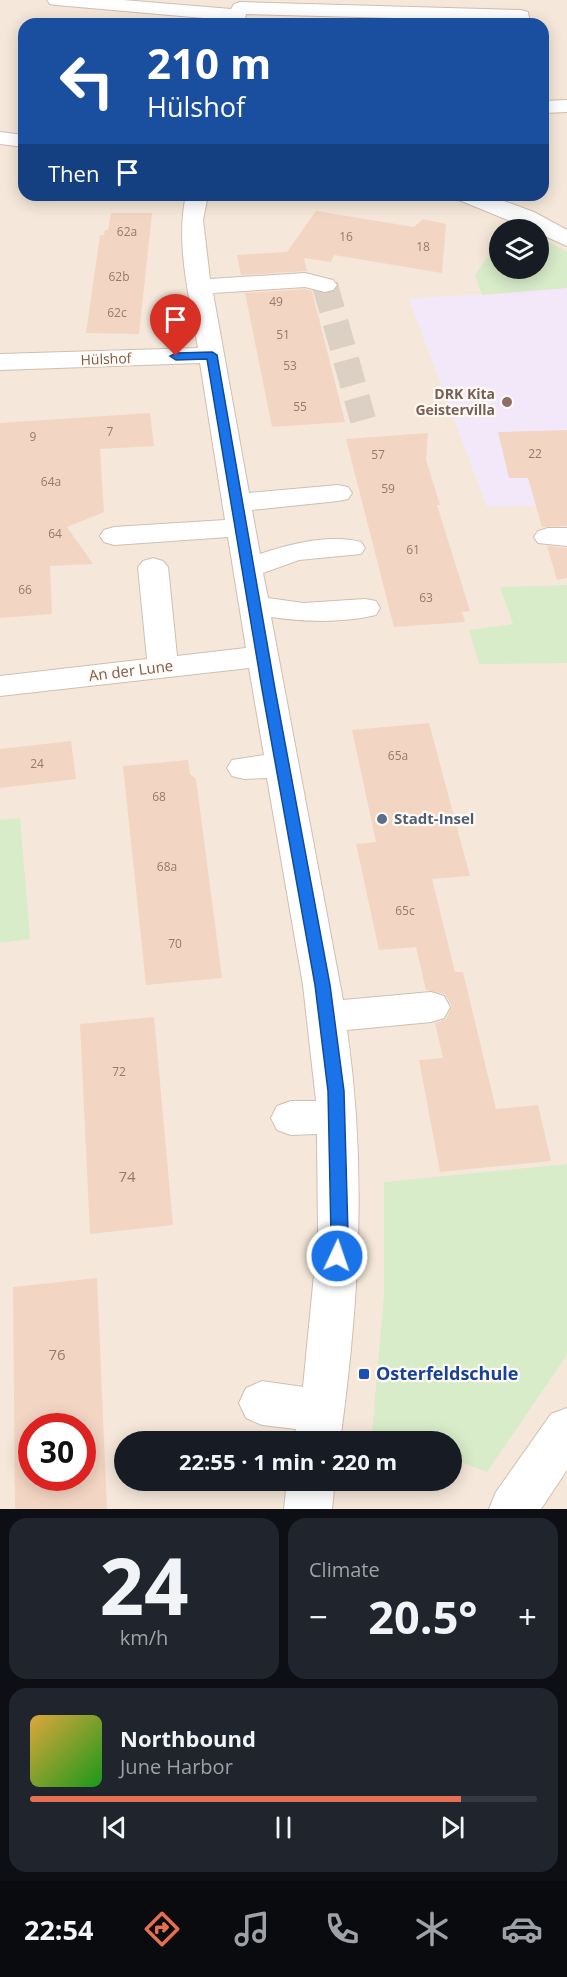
<!DOCTYPE html>
<html lang="en">
<head>
<meta charset="utf-8">
<style>
	body { margin:0; font-family:"Open Sans",sans-serif; background:#20242c; color:#f1f3f6; height:100vh; display:flex; flex-direction:column; font-size:22px; white-space:nowrap }
	* { box-sizing:border-box; margin:0 }
	p { font-size:20px; color:#9ea1a6 }
	.icon { flex:none; width:33px; height:33px; fill:none; stroke:currentColor; stroke-width:2; stroke-linecap:round; stroke-linejoin:round }
	.map { position:relative; height:1509px; overflow:hidden }
	.drawer { display:flex; flex-direction:column; gap:9px; padding:9px; background:#0d0f14; flex:1 }
	.drawer>* { flex:none }
	.top-card { position:absolute; left:18px; top:18px; width:531px; height:183px; border-radius:18px; box-shadow:0 3px 15px #0003; background:#1a4fa0; color:#fff; overflow:hidden }
	.buttons { position:absolute; left:489px; top:219px; display:grid; gap:12px }
	.buttons a { display:grid; place-items:center; width:60px; height:60px; border-radius:50%; background:#171b24; box-shadow:0 3px 15px #0003; font-size:30px }
	.speed { position:absolute; left:18px; top:1413px; display:flex; gap:12px; font-size:30px; font-weight:700; text-align:center }
	.speed>* { display:grid; place-content:center; width:78px; height:78px; border-radius:50%; background:#171b24; box-shadow:0 3px 15px #0003; line-height:1 }
	.speed .limit { border:9px solid #d22; background:#fff; color:#111 }
	.pin { position:absolute; display:grid; place-items:center; width:51px; height:51px; color:#fff; margin:-62px -26px; border-radius:50% 50% 50% 0; rotate:-45deg; box-shadow:0 0 6px #0007 }
	.pin .icon { rotate:45deg }
	.me { position:absolute; width:66px; margin:-33px; rotate:3deg; stroke-linejoin:round; filter:drop-shadow(0 0 4px #0008) }
	.turn { display:flex; align-items:center; gap:21px; height:126px; padding:0 30px; font-size:27px }
	.turn .icon { width:78px; height:78px; stroke-width:2.5 }
	.turn b { display:block; font-size:42px; line-height:51px }
	.then { display:flex; align-items:center; height:57px; padding:0 30px; background:#0003; gap:12px; font-size:22px }
	.big { font-size:45px; font-weight:700; line-height:1.1 }
	.drawer .tile { flex:1; display:flex; flex-direction:column; justify-content:center; gap:9px; min-width:0; padding:0 21px; border-radius:18px; background:#20242c }
	.drawer .dial { align-items:center; gap:0 }
	.dial b { font-size:78px; line-height:1 }
	.song { display:flex; align-items:center; gap:18px }
	.cover { width:72px; height:72px; border-radius:9px; background:linear-gradient(135deg,hsl(40 70% 55%),hsl(120 70% 35%)) }
	.played { height:6px; border-radius:3px; background:linear-gradient(90deg,#e76f51 85%,#363941 85%) }
	.keys { display:flex; justify-content:space-around; direction:ltr }
	.heat { display:flex; justify-content:space-between; align-items:center; font-size:33px; direction:ltr }
	.drawer .tiles { flex:1; display:grid; gap:9px; grid-template-columns:1fr 1fr }
	.tile:last-child { grid-column:span 2 }
	.trip { position:absolute; left:114px; top:1431px; width:348px; height:60px; border-radius:30px; background:#171b24; box-shadow:0 3px 15px #0003; font-weight:700; line-height:60px; text-align:center }
	.tab-bar { display:flex; height:96px; justify-content:space-around; align-items:center; background:#090b0e; color:#9ea1a6 }
	.tab-bar .icon { width:42px; height:42px }
	.tab-bar .selected { color:#e76f51 }
	.tab-bar b { font-size:27px; color:#f1f3f6 }
	.map>svg:first-child { display:block }
	.residential { fill:#f5e8da; fill-rule:evenodd }
	.education { fill:#f3e8fa }
	.green { fill:#d8ecc9 }
	.building { fill:#f3d5c3; fill-rule:evenodd }
	.lines { fill:none; stroke-linecap:round; stroke-linejoin:round }
	.minor-tunnel { stroke:#dcd0c4; stroke-width:26; stroke-dasharray:26 13; stroke-linecap:butt }
	.minor-casing { stroke:#d1beb0; stroke-width:2 }
	.minor { fill:#fff; fill-rule:evenodd }
	.route { fill:#1a73e8; stroke:#114b97; stroke-width:1.5 }
	.education-dot { fill:#8d6e63; stroke:#fffaf3; stroke-width:2 }
	.service-dot { fill:#5c6f8a; stroke:#fffaf3; stroke-width:2 }
	.transit-dot { fill:#1a4fb4; stroke:#fffaf3; stroke-width:2 }
	.labels { text-anchor:middle; stroke-width:4.5; stroke-linejoin:round; paint-order:stroke }
	.number-label { font-size:12px; fill:#987a6a }
	.far-street-label { font-size:14px; fill:#7a5c4d; stroke:#fffaf3 }
	.far-education-label { font-size:14px; font-weight:bold; fill:#785e54; stroke:#fffaf3; text-anchor:end }
	.street-label { font-size:15px; fill:#7a5c4d; stroke:#fffaf3 }
	.service-label { font-size:15px; font-weight:bold; fill:#4e5e75; stroke:#fffaf3; text-anchor:start }
	.near-number-label { font-size:15px; fill:#987a6a }
	.near-transit-label { font-size:18px; font-weight:bold; fill:#164399; stroke:#fffaf3; text-anchor:start }
</style>
</head>
<body>
<div class="map">
<svg width="567" height="1509" viewBox="0 0 567 1509">
	<rect width="100%" height="100%" fill="#fdf6ec"/>
	<!-- residential -->
	<path class="residential" d="M0 0H567V1509H0ZM24 24H543V195H24ZM500 230H538V268H500ZM32 1426H82V1478H32ZM124 1442H452V1480H124Z"/>
	<!-- education -->
	<polygon class="education" points="567,288 567,504 487,507 409,299"/>
	<!-- green -->
	<g class="green">
		<polygon points="539,236 567,252 567,288 482,295 475,275 483,263 499,246 500,268 538,268"/>
		<polygon points="567,585 567,663 479,664 469,630 513,624 500,587"/>
		<polygon points="20,818 30,939 0,943 0,820"/>
		<polygon points="567,1164 567,1355 487,1472 452,1459 452,1442 402,1441 372,1432 384,1295 384,1182"/>
	</g>
	<!-- building -->
	<g class="building">
		<polygon points="316,211 414,227 423,219 446,224 442,273 334,255 331,262 304,258 307,271 241,275 237,255 287,252"/>
		<polygon points="111,213 152,213 139,334 86,333 100,235 104,235 105,230 108,230"/>
		<polygon points="305,289 312,291 345,422 272,427 245,293"/>
		<polygon points="150,413 154,446 100,449 104,512 67,527 93,564 50,566 52,614 0,618 0,423"/>
		<polygon points="567,430 567,526 542,527 528,478 509,478 498,432"/>
		<polygon points="428,433 426,460 440,505 437,505 470,611 462,612 465,622 394,627 346,439"/>
		<polygon points="547,546 567,548 567,578 557,580"/>
		<polygon points="429,723 470,876 432,879 455,972 463,972 496,1109 538,1105 551,1161 440,1172 419,1060 443,1058 435,1023 446,1019 452,1006 445,994 426,990 416,947 379,950 356,844 376,842 352,730"/>
		<polygon points="71,741 76,779 0,788 0,749"/>
		<polygon points="188,760 190,774 196,779 222,978 146,985 123,766"/>
		<polygon points="154,1017 173,1225 90,1234 80,1024"/>
		<path d="M97 1278 107 1509H15L13 1287ZM32 1426H82V1478H32Z"/>
	</g>
	<g class="lines">
		<!-- minor-tunnel -->
		<polyline class="minor-tunnel" points="325,285 363,420"/>
		<defs>
			<g id="minor">
				<polygon points="47,0 123,0 231,9 234,4 240,2 521,10 528,12 530,24 512,24 512,21 246,14 245,19 238,21 56,5 50,4"/>
				<polygon points="567,100 567,112 543,113 543,101"/>
				<polygon points="0,132 24,135 24,147 0,144"/>
				<path d="M186 195H208L203 220 210 279 305 273 333 280 337 285 333 290 325 292 305 287 213 293 249 493 338 485 348 487 352 493 348 499 338 501 252 510 260 554C289 544 330 534 361 542L365 548 361 554 299 560 263 573 268 598 303 603 365 599 376 601 380 608 376 615C342 623 305 622 271 617L343 1000 431 992 444 996 450 1007 444 1018 431 1022 347 1030C367 1169 359 1303 340 1442H294L296 1429 262 1425 246 1418 239 1403 246 1388 262 1381 303 1387 318 1234 317 1134 291 1135 277 1130 271 1118 277 1106 291 1101H316L303 985 267 778 244 779 232 776 227 768 232 760 264 755 249 668 0 696V676L147 659 138 567 143 561 153 558 163 561 168 567 177 656 246 648 228 537 114 545 104 542 100 536 104 530 114 527 225 520 200 363 0 370V354L198 348C190 298 175 245 186 195Z"/>
				<polygon points="456,195 487,195 534,212 567,230 567,246 538,233 538,230 532,230 459,200"/>
				<polygon points="548,528 567,528 567,546 538,543 534,537 538,531"/>
				<polygon points="567,1408 567,1470 541,1509 489,1509 496,1492 551,1414"/>
				<polygon points="287,1480 335,1480 332,1509 284,1509"/>
			</g>
		</defs>
		<!-- minor casing -->
		<use href="#minor" class="minor-casing"/>
		<!-- minor -->
		<use href="#minor" class="minor"/>
	</g>
	<!-- route -->
	<polygon class="route" points="212,352 217,355 275,689 330,985 344,1091 348,1234 344,1261 337,1264 331,1261 328,1256 331,1234 328,1091 315,985 262,689 207,359 176,360 170,356 176,353"/>
	<!-- markers -->
	<circle class="education-dot" cx="507" cy="402" r="6"/>
	<circle class="service-dot" cx="382" cy="819" r="6"/>
	<rect class="transit-dot" x="358" y="1368" width="12" height="12" rx="3"/>
	<g class="labels">
		<!-- number labels -->
		<g class="number-label">
			<text x="127" y="236">62a</text>
			<text x="346" y="241">16</text>
			<text x="423" y="251">18</text>
			<text x="119" y="281">62b</text>
			<text x="276" y="306">49</text>
			<text x="117" y="317">62c</text>
			<text x="283" y="339">51</text>
			<text x="290" y="370">53</text>
			<text x="300" y="411">55</text>
			<text x="110" y="436">7</text>
			<text x="33" y="441">9</text>
			<text x="535" y="458">22</text>
			<text x="378" y="459">57</text>
			<text x="51" y="486">64a</text>
			<text x="388" y="493">59</text>
			<text x="55" y="538">64</text>
			<text x="413" y="554">61</text>
			<text x="25" y="594">66</text>
			<text x="426" y="602">63</text>
			<text x="398" y="760">65a</text>
			<text x="37" y="768">24</text>
			<text x="159" y="801">68</text>
			<text x="167" y="871">68a</text>
			<text x="405" y="915">65c</text>
			<text x="175" y="948">70</text>
			<text x="119" y="1076">72</text>
		</g>
		<!-- far-street labels -->
		<g class="far-street-label">
			<text transform="translate(106 359) rotate(-2)" y="5">Hülshof</text>
		</g>
		<!-- far-education labels -->
		<g class="far-education-label">
			<text x="495" y="399">DRK Kita<tspan x="495" dy="16">Geistervilla</tspan></text>
		</g>
		<!-- street labels -->
		<g class="street-label">
			<text transform="translate(131 671) rotate(-7)" y="5">An der Lune</text>
		</g>
		<!-- service labels -->
		<g class="service-label">
			<text x="394" y="824">Stadt-Insel</text>
		</g>
		<!-- near-number labels -->
		<g class="near-number-label">
			<text x="127" y="1182">74</text>
			<text x="57" y="1360">76</text>
		</g>
		<!-- near-transit labels -->
		<g class="near-transit-label">
			<text x="376" y="1380">Osterfeldschule</text>
		</g>
	</g>
</svg>
<div class="buttons">
<a><svg class="icon" aria-label="layers" viewBox="0 0 24 24"><path d="M12 4l9 5-9 5-9-5zM3 14l9 5 9-5"/></svg></a>
</div>
<div class="speed"><div class="limit">30</div></div>
<div class="pin" style="left:176px;top:356px;background:#d93025"><svg class="icon" aria-label="arrive" viewBox="0 0 24 24"><path d="M6 21V4h12l-3 4 3 4H6"/></svg></div>
<svg class="me" style="left:337px;top:1256px" viewBox="-20 -20 40 40"><circle r="17" fill="#1a73e8" stroke="#fff" stroke-width="3"/><path d="M0-11L8 9 0 5-8 9z" fill="#fff"/></svg>
<div class="trip">22:55 · 1 min · 220 m</div>
<div class="top-card">
<div class="turn"><svg class="icon" aria-label="left" viewBox="0 0 24 24"><path d="M17 20v-9H6M10 6l-5 5 5 5"/></svg><div><b>210 m</b>Hülshof</div></div>
<div class="then">Then<svg class="icon" aria-label="arrive" viewBox="0 0 24 24"><path d="M6 21V4h12l-3 4 3 4H6"/></svg></div>
</div>
</div>
<section class="drawer">
<div class="tiles">
<div class="tile dial"><b>24</b><p>km/h</p></div>
<div class="tile"><p>Climate</p>
<div class="heat"><a>−</a><b class="big">20.5°</b><a>+</a></div>
</div>
<div class="tile">
<div class="song"><i class="cover"></i><div><b>Northbound</b><p>June Harbor</p></div></div>
<div class="played"></div>
<div class="keys"><svg class="icon" aria-label="previous" viewBox="0 0 24 24"><path d="M18 5L8 12l10 7zM5 5v14"/></svg><svg class="icon" aria-label="pause" viewBox="0 0 24 24"><path d="M8 5v14M16 5v14"/></svg><svg class="icon" aria-label="next" viewBox="0 0 24 24"><path d="M6 5l10 7-10 7zM19 5v14"/></svg></div>
</div>
</div>
</section>
<nav class="tab-bar">
<b>22:54</b>
<svg class="icon selected" aria-label="directions" viewBox="0 0 24 24"><path d="M12 3l9 9-9 9-9-9zM9 14v-3h6M13 9l2 2-2 2"/></svg>
<svg class="icon" aria-label="music" viewBox="0 0 24 24"><path d="M9 18V5l10-2v13"/><circle cx="6" cy="18" r="3"/><circle cx="16" cy="16" r="3"/></svg>
<svg class="icon" aria-label="phone" viewBox="0 0 24 24"><path d="M5 4h4l2 5-3 2q2 4 5 5l2-3 5 2v4C11 20 4 13 5 4z"/></svg>
<svg class="icon" aria-label="climate" viewBox="0 0 24 24"><path d="M12 3v18M4 7l16 10M4 17L20 7"/></svg>
<svg class="icon" aria-label="car" viewBox="0 0 24 24"><path d="M5 17H2v-5l4-1 3-4h7l3 4 3 1v5h-3M9 17h6M6 11h13"/><circle cx="7" cy="17" r="2"/><circle cx="17" cy="17" r="2"/></svg>
</nav>
</body>
</html>
